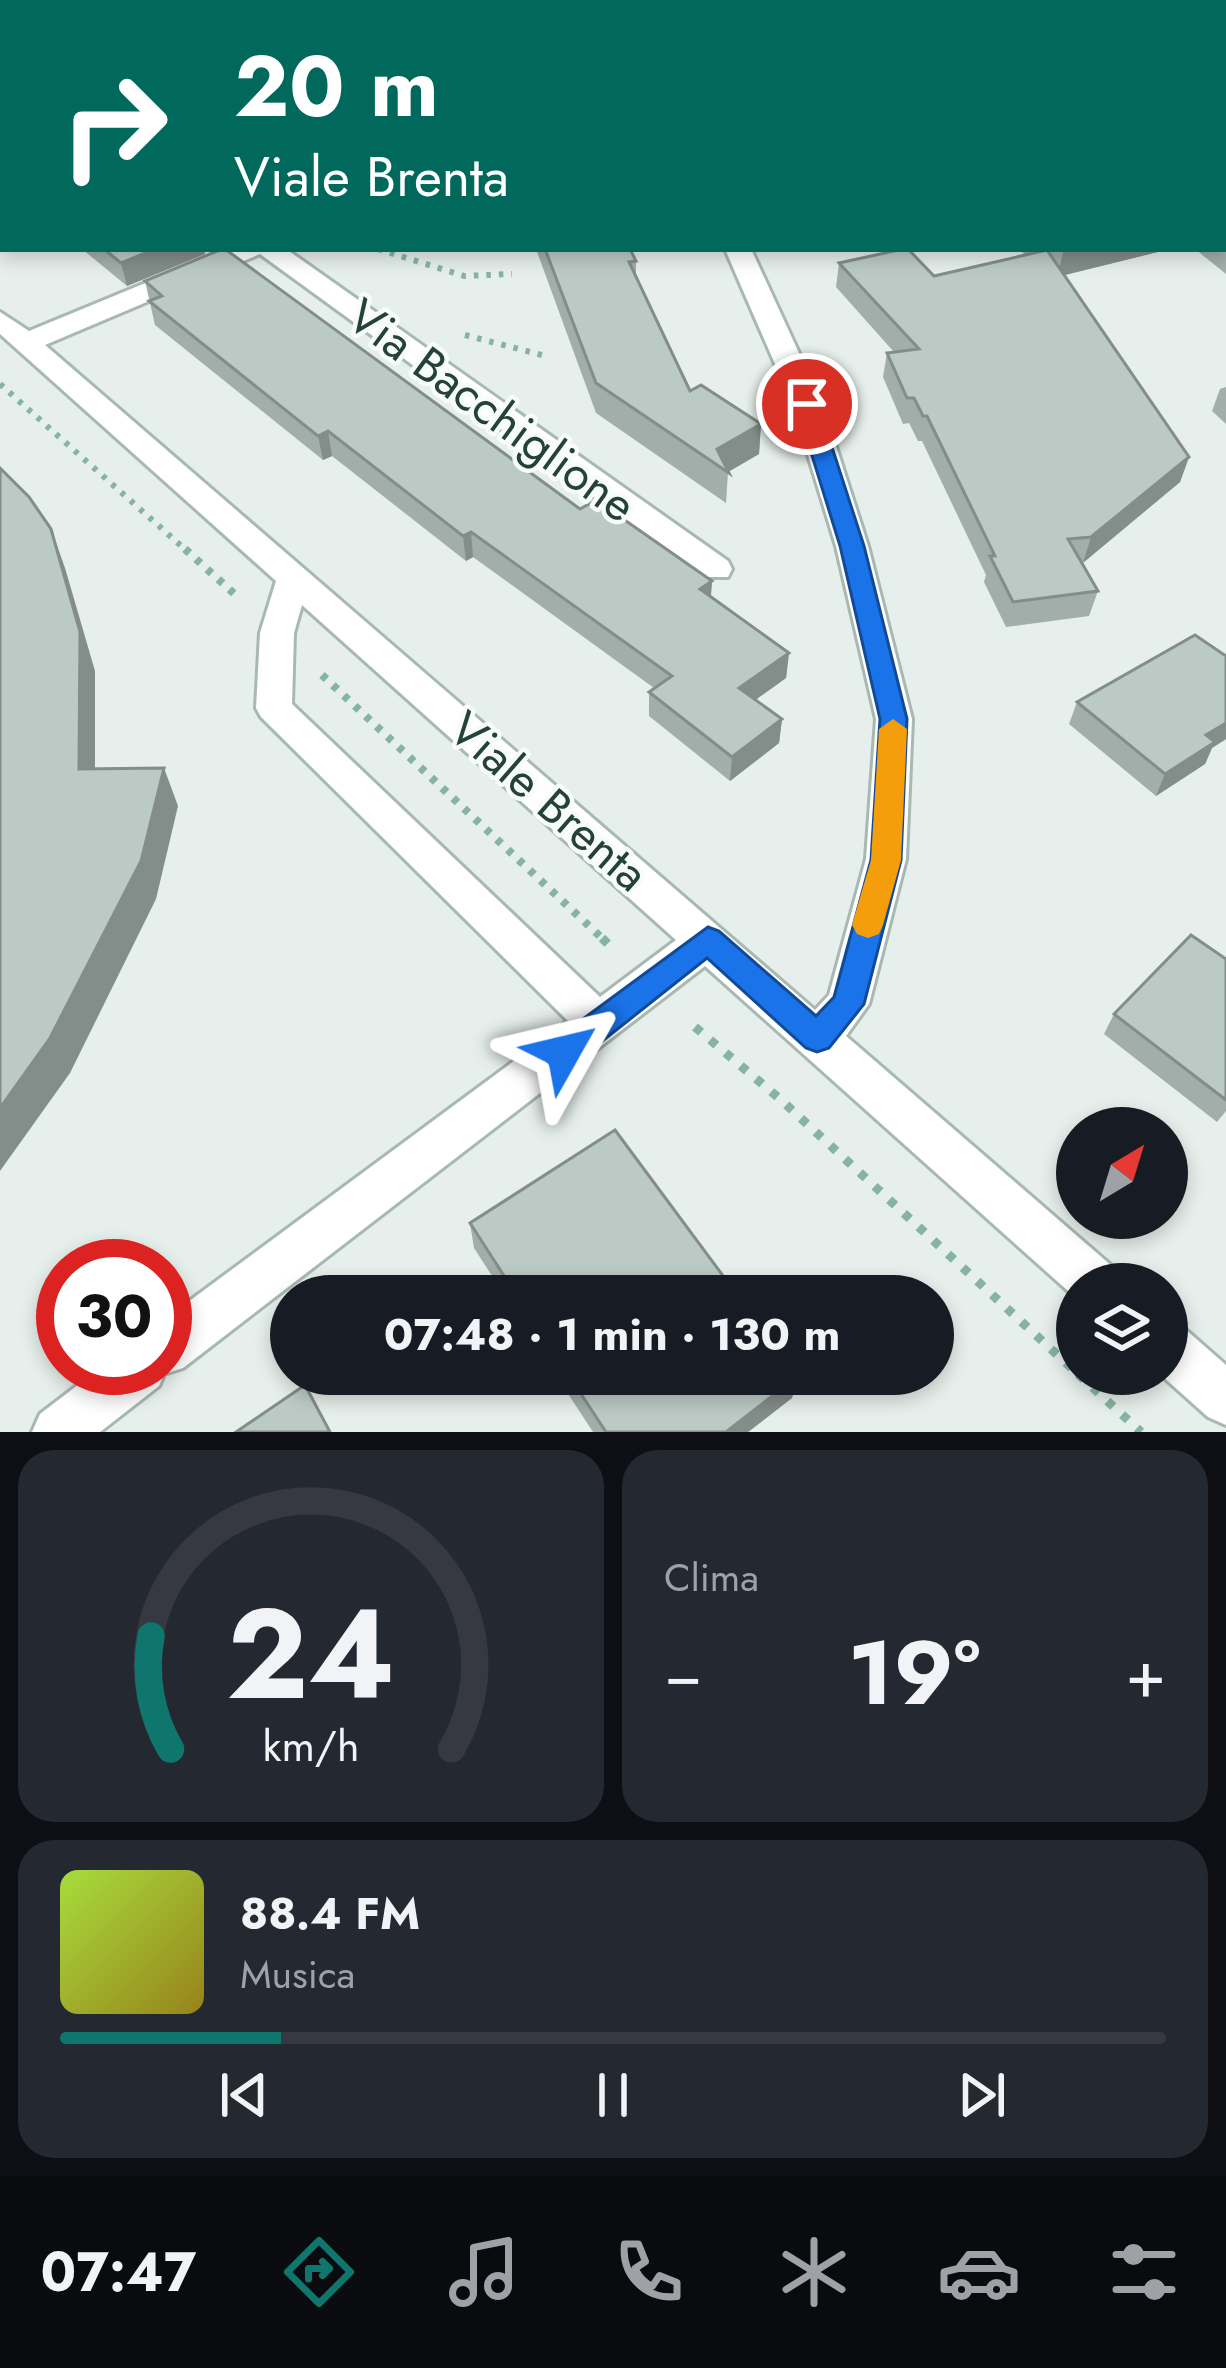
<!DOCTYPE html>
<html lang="it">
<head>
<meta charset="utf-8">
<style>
	body { margin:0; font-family:Jost,sans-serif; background:#242831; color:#f1f3f6; height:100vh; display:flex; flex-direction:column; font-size:45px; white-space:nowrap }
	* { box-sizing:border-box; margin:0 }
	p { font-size:39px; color:#9ea1a6 }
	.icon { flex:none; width:66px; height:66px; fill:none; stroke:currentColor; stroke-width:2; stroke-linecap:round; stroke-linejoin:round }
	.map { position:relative; height:1432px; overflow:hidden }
	.panel { display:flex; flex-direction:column; gap:18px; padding:18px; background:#0d0f14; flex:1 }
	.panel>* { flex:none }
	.top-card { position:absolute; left:0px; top:0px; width:1227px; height:252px; box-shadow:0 6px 18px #0003; background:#00695c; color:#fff; overflow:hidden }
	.needle { width:78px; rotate:38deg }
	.tools { position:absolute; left:1056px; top:1107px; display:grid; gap:24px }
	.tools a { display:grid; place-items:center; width:132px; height:132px; border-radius:50%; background:#171b24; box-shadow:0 6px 18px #0003; font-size:60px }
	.speed { position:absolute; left:36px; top:1239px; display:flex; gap:24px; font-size:60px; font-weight:700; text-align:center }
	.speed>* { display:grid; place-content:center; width:156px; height:156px; border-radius:50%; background:#171b24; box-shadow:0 6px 18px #0003; line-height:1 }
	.speed .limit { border:18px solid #d22; background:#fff; color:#111 }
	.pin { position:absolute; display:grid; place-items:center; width:102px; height:102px; color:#fff; margin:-51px; border:6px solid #fff; border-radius:50%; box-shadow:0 3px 12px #0007 }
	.me { position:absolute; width:132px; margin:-66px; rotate:53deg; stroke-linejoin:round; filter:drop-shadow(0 0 9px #0008) }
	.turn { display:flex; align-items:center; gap:42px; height:252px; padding:0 36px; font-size:54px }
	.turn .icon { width:156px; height:156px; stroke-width:2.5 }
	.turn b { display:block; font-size:84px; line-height:102px }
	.big { font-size:90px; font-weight:700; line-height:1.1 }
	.panel .widget { flex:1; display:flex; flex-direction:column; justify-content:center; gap:18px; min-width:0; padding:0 42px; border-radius:36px; background:#242831 }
	.panel .dial { align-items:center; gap:0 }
	.dial svg { height:312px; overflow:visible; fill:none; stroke:#363941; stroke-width:7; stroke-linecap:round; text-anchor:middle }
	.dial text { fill:#f1f3f6; stroke:none }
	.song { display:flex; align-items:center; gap:36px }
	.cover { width:144px; height:144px; border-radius:18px; background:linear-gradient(135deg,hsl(80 70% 55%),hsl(50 70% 35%)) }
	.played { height:12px; border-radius:6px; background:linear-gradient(90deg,#0f766e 20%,#363941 20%) }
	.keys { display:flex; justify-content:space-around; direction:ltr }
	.heat { display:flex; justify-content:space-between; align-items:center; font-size:66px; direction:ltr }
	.panel .tiles { flex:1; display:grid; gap:18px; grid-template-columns:1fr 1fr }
	.widget:last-child { grid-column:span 2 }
	.trip { position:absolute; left:270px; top:1275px; width:684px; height:120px; border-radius:60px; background:#171b24; box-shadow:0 6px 18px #0003; font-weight:700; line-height:120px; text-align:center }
	.dock { display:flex; height:192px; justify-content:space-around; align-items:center; background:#090b0e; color:#9ea1a6 }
	.dock .icon { width:84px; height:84px }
	.dock .active { color:#0f766e }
	.dock b { font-size:54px; color:#f1f3f6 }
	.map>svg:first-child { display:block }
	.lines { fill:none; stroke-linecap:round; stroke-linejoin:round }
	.minor-casing { stroke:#a8b8b2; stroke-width:6 }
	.path-far3 { stroke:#86b3a5; stroke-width:4.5; stroke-dasharray:4.5 6; stroke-linecap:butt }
	.path-far2 { stroke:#86b3a5; stroke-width:6; stroke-dasharray:4.5 8; stroke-linecap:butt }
	.path-far1 { stroke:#86b3a5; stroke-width:8; stroke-dasharray:6 9; stroke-linecap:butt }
	.path { stroke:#86b3a5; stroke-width:9; stroke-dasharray:8 12; stroke-linecap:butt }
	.minor { fill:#fff; fill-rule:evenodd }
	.wall { fill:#a1aea9 }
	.shaded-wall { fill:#838d89 }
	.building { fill:#bbcac4; stroke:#838d89; stroke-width:3 }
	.route { fill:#1a73e8; stroke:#114b97; stroke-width:3 }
	.slow { fill:#f59e0b }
	.labels { text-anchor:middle; stroke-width:9; stroke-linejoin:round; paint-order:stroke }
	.street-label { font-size:48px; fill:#24423a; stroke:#f7fbf9 }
</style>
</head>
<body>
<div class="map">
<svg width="1226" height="1432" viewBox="0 0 1226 1432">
	<rect width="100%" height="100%" fill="#e6efeb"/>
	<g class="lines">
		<defs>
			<g id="minor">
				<polygon points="484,0 507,0 509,3 486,3"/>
				<polygon points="1017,0 1040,0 1042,3 1019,3"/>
				<polygon points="0,58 3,58 3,73 0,72"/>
				<polygon points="1224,129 1226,130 1226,145 1224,144"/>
				<path d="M228 249H286L728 561 732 569 728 577H704L260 254 45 345 815 1010 829 995 866 859 876 719 836 546 792 403 725 249H751L822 403 868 546 912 719 906 859 869 1004 846 1036 1113 1267 1120 1284H1077V1299L705 966 183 1368 164 1374 159 1386 100 1432H32L40 1414 100 1368H165V1319L568 1021 261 717 256 708 260 633 276 581 0 334V312L29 331ZM302 605 676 940 600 997 292 704 294 633Z"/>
				<polygon points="1167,1322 1185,1329 1226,1365 1226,1425 1208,1417 1160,1374 1167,1374"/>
			</g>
		</defs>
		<!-- minor casing -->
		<use href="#minor" class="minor-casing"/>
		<!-- path-far3 -->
		<g class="path-far3">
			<polyline points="91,0 96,3"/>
			<polyline points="42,3 60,0"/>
		</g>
		<!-- path-far2 -->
		<g class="path-far2">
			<polyline points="378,249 464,276 512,274"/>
			<polyline points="465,335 542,355"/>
			<polyline points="0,384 188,552"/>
		</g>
		<!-- path-far1 -->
		<g class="path-far1">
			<polyline points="185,549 240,599"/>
			<polyline points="322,675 605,941"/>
		</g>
		<!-- path -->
		<g class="path">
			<polyline points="602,938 615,951"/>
			<polyline points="695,1027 780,1099 1077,1373"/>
			<polyline points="1078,1374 1141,1432"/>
		</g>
		<!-- minor -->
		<use href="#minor" class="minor"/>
	</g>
	<!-- wall -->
	<g class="wall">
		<polygon points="591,0 688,0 692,3 597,3"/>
		<polygon points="0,125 3,125 3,204 0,202"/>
		<polygon points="1224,163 1226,164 1226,274 1195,249 1224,249"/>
		<polygon points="82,249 204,249 205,254 127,286"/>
		<polygon points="536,249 630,249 636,261 636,276 690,391 761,424 759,454 728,472 726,503 596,413"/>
		<polygon points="1019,249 1170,249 1064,275 1189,457 1180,482 1082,563 1098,591 1089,616 1006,627 984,582 986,575 922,441 918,441 909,423 903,424 883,377 887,353 894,352 836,287 839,263 934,276 1025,255"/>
		<polygon points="145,281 580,509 712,581 711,596 789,653 786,678 755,700 782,719 779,743 730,781 649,716 649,692 654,688 473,557 466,561 332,456 323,460 155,325"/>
		<polygon points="1226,387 1226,424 1212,411 1220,389"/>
		<polygon points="1226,656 1226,739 1212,748 1205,764 1156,796 1069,724 1077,702"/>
		<polygon points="1226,959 1226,1111 1217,1122 1104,1034 1114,1014"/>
		<polygon points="470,1223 738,1296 505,1296 474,1248"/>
		<polygon points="555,1374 796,1374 792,1398 748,1432 593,1432"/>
	</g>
	<!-- shaded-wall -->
	<g class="shaded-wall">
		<polygon points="155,249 204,249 205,254 127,286 121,263"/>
		<polygon points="1064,249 1170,249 1057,277"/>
		<polygon points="761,424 759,454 728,472 717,449"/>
		<polygon points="328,431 332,456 323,460 318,436"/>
		<polygon points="1189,457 1180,482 1083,563 1091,537"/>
		<polygon points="51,529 65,568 95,671 95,807 79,769"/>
		<polygon points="471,532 473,557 466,561 463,536"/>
		<polygon points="712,581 710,605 700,589"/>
		<polygon points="789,653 786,678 737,713 739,688"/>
		<polygon points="782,719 779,743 730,781 732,757"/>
		<polygon points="1226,723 1226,739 1212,748 1205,764 1156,796 1165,774 1206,735"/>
		<polygon points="164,768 178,806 156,899 70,1073 0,1171 0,1108"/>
		<polygon points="798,1376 792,1398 748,1432 726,1432"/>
	</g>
	<!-- building -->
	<g class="building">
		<polygon points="449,0 469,0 473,3 450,3"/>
		<polygon points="614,0 688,0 692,3 617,3"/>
		<polygon points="3,125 3,188 0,186 0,126"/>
		<polygon points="1224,163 1226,164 1226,237 1224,236"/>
		<polygon points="104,249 155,249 121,263"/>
		<polygon points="222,249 225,249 580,509 596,500 712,581 700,589 789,653 739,688 782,719 732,757 649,692 672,676 471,532 463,536 328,431 318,436 149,301 162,296 145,281"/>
		<polygon points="545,249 630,249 636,261 629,262 690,391 701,385 761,424 717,449 729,473 596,383"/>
		<polygon points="903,249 908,249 934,276 1047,250 1189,457 1091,537 1068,539 1098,591 1013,602 990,556 995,556 927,416 923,416 914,398 907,398 887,353 919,349 839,263"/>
		<polygon points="0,468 29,497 51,529 80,632 79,769 164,768 141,861 50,1038 0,1108"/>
		<polygon points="1195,635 1226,656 1226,723 1206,735 1215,742 1165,774 1077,702"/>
		<polygon points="1191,935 1226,959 1226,1100 1114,1014"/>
		<polygon points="615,1130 738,1296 517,1296 470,1223"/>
		<polygon points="568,1374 796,1374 798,1376 726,1432 606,1432"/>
		<polygon points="305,1385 330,1432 236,1432"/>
	</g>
	<!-- route -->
	<polygon class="route" points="807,397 818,404 864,546 907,719 901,860 864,1004 829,1048 817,1052 806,1048 707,958 576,1062 564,1067 553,1062 548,1052 553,1041 708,927 719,931 816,1016 834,997 871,860 880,719 840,546 796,404"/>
	<!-- slow -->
	<polygon class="slow" points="893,719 907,729 901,860 883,925 879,934 868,938 857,934 852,925 871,860 879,729"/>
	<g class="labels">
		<!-- street labels -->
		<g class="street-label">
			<text transform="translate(492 410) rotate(36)" y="17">Via Bacchiglione</text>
			<text transform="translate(549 801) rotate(41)" y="17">Viale Brenta</text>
		</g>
	</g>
</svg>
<div class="tools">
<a><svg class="needle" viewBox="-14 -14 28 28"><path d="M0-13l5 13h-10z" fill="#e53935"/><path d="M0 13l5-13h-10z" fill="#9ea1a6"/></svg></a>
<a><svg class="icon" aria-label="layers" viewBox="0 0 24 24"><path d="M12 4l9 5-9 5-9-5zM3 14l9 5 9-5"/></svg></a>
</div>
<div class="speed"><div class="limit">30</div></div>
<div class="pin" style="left:807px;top:404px;background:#d93025"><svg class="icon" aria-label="arrive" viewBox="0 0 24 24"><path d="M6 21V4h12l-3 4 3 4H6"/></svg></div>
<svg class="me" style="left:564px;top:1052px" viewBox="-20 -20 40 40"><path d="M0-17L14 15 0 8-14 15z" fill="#1a73e8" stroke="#fff" stroke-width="4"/></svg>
<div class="trip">07:48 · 1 min · 130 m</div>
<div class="top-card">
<div class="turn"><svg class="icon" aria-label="right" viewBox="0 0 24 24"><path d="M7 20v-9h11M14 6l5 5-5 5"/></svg><div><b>20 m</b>Viale Brenta</div></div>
</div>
</div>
<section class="panel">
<div class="tiles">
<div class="widget dial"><svg viewBox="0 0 100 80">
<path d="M14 69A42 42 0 1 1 86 69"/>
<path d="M14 69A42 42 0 0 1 9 40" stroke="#0f766e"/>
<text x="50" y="56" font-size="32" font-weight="700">24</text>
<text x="50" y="72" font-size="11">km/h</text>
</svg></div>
<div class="widget"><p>Clima</p>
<div class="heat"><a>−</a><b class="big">19°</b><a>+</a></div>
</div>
<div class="widget">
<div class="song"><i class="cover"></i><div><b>88.4 FM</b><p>Musica</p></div></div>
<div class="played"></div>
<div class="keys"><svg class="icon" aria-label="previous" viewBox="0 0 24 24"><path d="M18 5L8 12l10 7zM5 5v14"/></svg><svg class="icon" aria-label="pause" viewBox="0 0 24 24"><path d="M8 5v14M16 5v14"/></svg><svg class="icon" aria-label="next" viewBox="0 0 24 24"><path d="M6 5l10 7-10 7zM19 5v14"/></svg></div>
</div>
</div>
</section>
<nav class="dock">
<b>07:47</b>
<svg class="icon active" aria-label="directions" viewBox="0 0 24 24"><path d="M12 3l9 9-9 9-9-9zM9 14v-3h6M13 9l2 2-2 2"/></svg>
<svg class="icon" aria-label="music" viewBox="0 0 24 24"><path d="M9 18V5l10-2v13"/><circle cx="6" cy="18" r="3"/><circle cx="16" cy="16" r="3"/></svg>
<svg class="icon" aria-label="phone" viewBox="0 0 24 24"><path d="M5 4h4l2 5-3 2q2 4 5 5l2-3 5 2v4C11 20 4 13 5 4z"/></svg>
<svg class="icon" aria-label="climate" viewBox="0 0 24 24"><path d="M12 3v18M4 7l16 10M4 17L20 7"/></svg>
<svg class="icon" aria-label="car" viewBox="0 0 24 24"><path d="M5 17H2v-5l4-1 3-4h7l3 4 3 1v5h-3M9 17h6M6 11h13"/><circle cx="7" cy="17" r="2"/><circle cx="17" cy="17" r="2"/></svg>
<svg class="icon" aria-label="filters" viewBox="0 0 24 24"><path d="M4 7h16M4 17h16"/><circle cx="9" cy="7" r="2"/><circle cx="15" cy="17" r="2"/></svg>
</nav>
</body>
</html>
